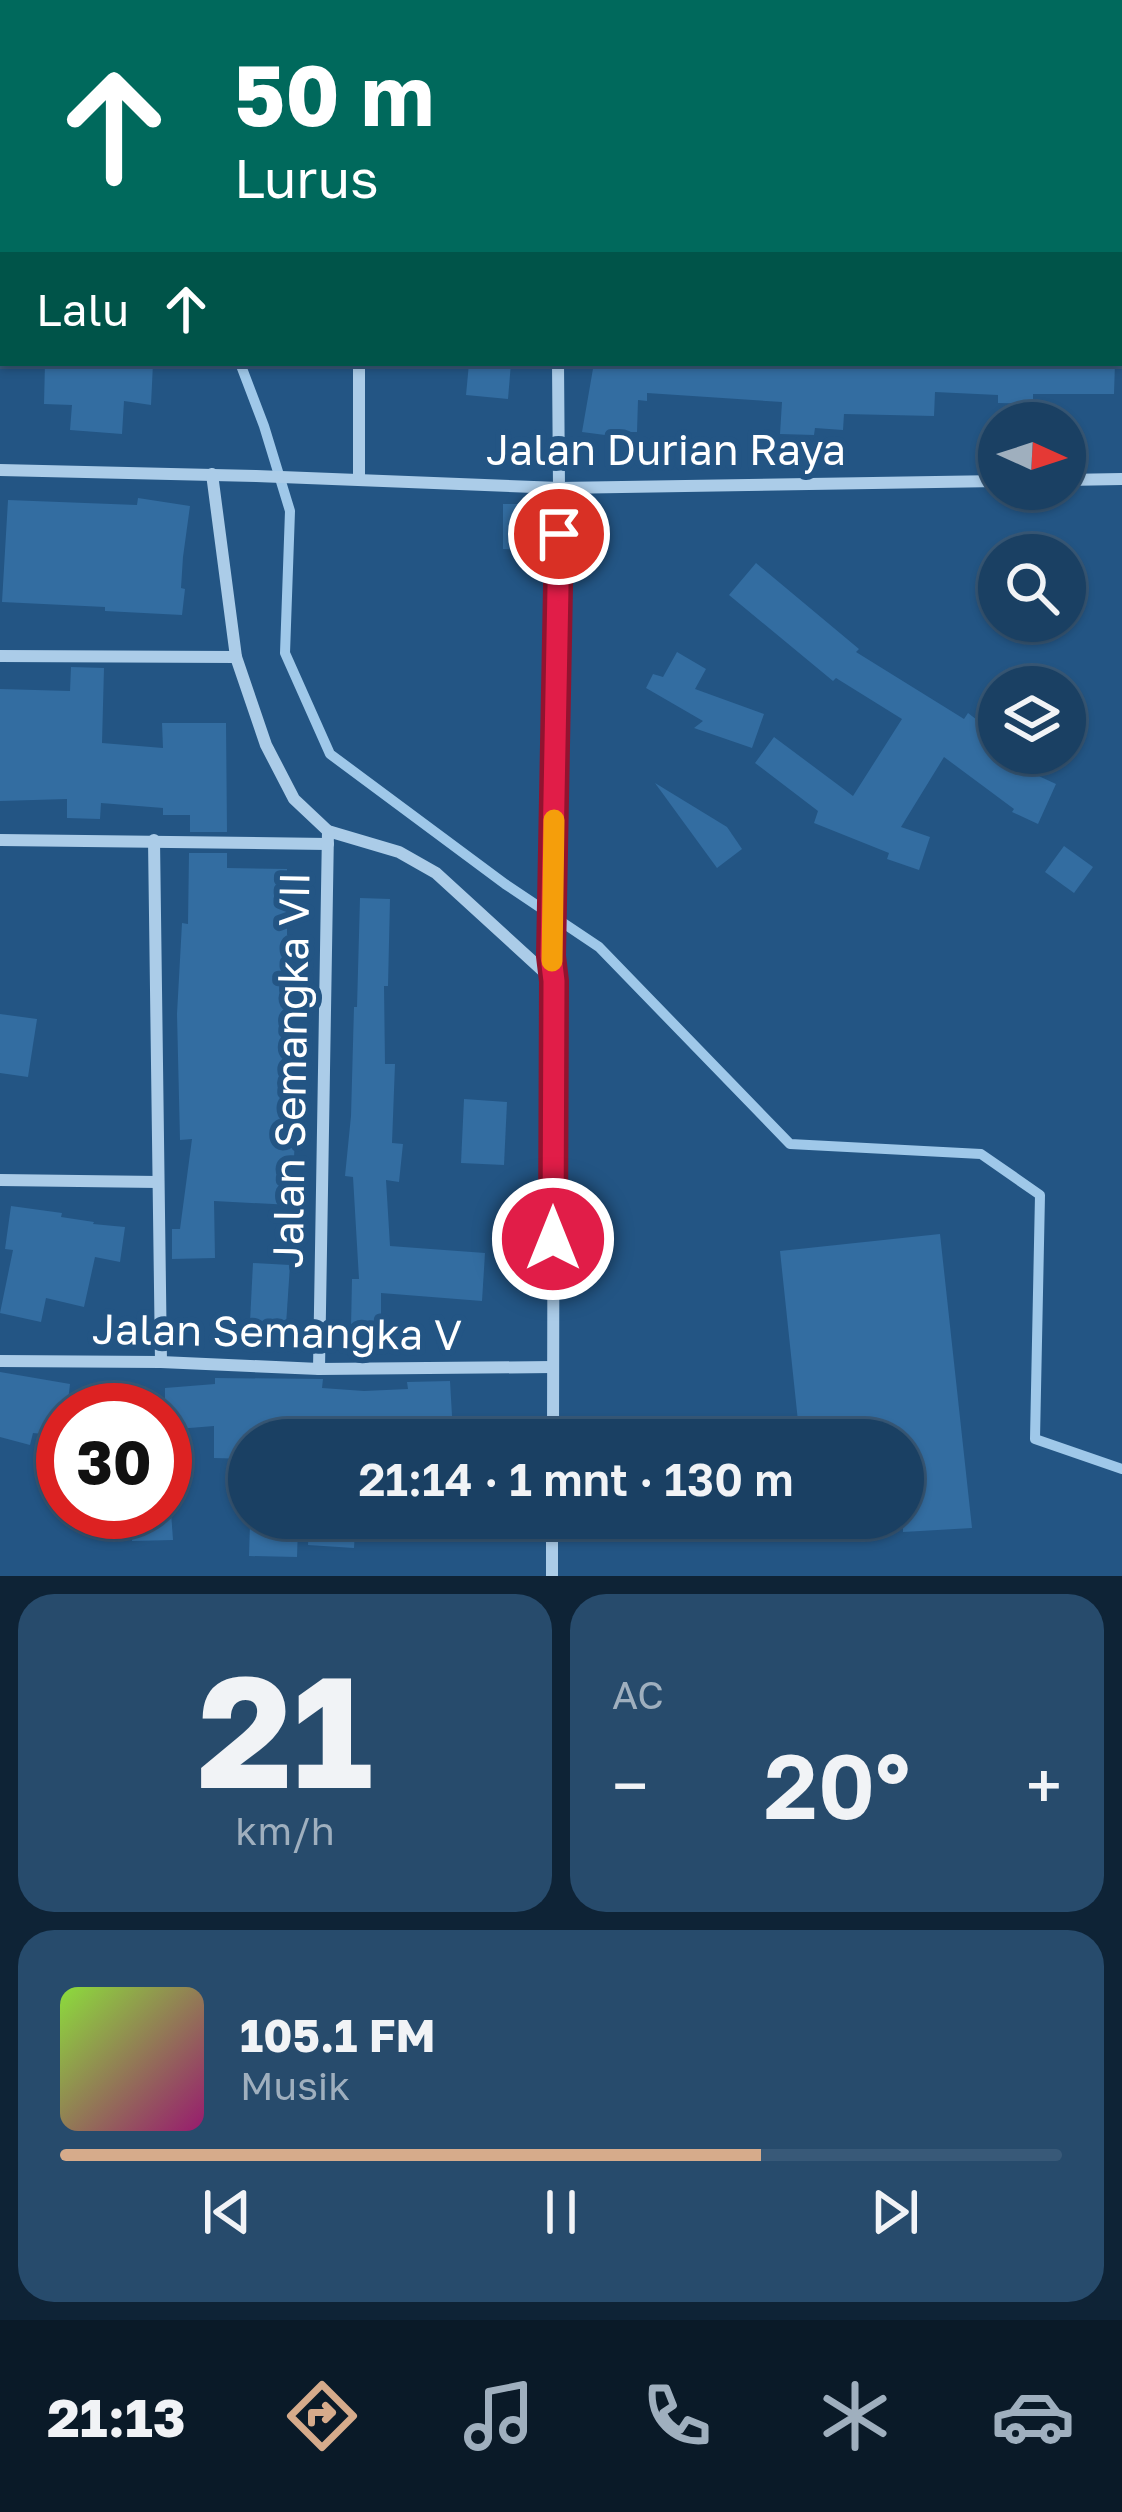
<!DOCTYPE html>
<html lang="id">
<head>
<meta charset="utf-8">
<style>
	body { margin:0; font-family:"Golos Text",sans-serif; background:#274b6c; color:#f1f3f6; height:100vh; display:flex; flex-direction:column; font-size:45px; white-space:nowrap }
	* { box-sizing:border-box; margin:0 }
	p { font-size:39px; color:#9fafbe }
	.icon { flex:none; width:66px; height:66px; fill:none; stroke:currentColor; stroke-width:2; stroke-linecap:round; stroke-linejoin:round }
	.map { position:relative; height:1576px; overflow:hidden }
	.panel { display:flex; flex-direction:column; gap:18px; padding:18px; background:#0e2336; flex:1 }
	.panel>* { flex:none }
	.top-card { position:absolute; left:0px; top:0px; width:1122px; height:366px; box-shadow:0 3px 9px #0004,0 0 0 3px #385978; background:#00695c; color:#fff; overflow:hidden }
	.needle { width:78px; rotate:93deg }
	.buttons { position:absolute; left:978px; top:402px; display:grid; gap:24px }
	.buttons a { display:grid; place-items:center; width:108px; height:108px; border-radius:50%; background:#1a4063; box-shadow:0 3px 9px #0004,0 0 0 3px #385978; font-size:60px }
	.speed { position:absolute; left:36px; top:1383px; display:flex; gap:24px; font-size:60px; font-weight:700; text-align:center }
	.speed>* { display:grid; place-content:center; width:156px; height:156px; border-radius:50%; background:#1a4063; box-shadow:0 3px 9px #0004,0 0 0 3px #385978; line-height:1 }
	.speed .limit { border:18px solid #d22; background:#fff; color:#111 }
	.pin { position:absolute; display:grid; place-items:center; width:102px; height:102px; color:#fff; margin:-51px; border:6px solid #fff; border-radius:50%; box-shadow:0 3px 12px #0007 }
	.me { position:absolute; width:132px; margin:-66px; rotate:0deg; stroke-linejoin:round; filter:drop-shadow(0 0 9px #0008) }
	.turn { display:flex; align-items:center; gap:42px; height:252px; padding:0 36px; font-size:54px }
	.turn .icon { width:156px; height:156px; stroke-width:2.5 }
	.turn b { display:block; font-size:84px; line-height:102px }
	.then { display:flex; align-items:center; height:114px; padding:0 36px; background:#0003; gap:24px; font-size:45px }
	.big { font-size:90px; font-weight:600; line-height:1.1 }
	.panel .tile { flex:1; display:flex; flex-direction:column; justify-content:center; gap:18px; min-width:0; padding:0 42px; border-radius:36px; background:#274b6c }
	.panel .dial { align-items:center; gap:0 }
	.dial b { font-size:156px; line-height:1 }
	.song { display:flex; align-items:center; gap:36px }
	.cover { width:144px; height:144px; border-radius:18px; background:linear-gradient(135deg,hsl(90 70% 55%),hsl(320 70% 35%)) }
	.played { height:12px; border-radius:6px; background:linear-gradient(90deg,#d6ab8b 70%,#385978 70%) }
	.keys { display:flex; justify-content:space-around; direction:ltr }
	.heat { display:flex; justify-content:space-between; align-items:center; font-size:66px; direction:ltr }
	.panel .tiles { flex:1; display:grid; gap:18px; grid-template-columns:1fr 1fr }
	.tile:last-child { grid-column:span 2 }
	.trip { position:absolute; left:228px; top:1419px; width:696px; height:120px; border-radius:60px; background:#1a4063; box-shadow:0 3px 9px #0004,0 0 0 3px #385978; font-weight:600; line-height:120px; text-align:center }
	.tab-bar { display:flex; height:192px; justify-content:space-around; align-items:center; background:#0a1a28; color:#9fafbe }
	.tab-bar .icon { width:84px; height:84px }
	.tab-bar .selected { color:#d6ab8b }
	.tab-bar b { font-size:54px; color:#f1f3f6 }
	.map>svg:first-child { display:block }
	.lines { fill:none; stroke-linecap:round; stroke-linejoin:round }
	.stream { stroke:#9fc8e9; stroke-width:10 }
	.building { fill:#336da1 }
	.street { stroke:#abcce8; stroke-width:12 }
	.route-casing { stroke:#92132f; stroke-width:30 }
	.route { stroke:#e11d48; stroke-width:21 }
	.slow { stroke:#f59e0b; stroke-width:21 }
	.labels { text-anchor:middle; stroke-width:12; stroke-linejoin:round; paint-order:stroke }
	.street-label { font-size:42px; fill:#fff; stroke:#235584 }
</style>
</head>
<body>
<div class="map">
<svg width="1122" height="1576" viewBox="0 0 1122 1576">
	<rect width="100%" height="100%" fill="#235584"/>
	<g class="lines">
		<!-- stream -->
		<g class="stream">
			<polyline points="148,3 148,0"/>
			<polyline points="240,363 264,426 290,511 285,653 330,754 505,884 599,947 790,1144 981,1154 1040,1195 1035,1439 1122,1469"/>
		</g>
	</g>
	<!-- building -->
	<g class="building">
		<polygon points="45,363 153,363 151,405 124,401 122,434 70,430 72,405 44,404"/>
		<polygon points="469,363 511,363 508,399 466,395"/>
		<polygon points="594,363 1115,363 1114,394 1033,394 1033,404 998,403 998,395 935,392 934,416 844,414 843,430 815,428 814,435 780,434 782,402 647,393 647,401 638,400 637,432 629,432 628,438 582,432"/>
		<polygon points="138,498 190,506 183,557 181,588 185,589 182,615 105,611 105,607 2,602 8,500 137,505"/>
		<polygon points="503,504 531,504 531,550 503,549"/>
		<polygon points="756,563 859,649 856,652 964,719 968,713 999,737 999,753 1027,753 1017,766 1056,784 1038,824 1012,812 1014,809 944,757 901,827 930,837 919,870 887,859 889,853 814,823 818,811 755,763 774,737 853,796 902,719 836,678 833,681 729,595"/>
		<polygon points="677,652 706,669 695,689 764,714 752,748 694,728 703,721 646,688 653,674 663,677"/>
		<polygon points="71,667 104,668 102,743 163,748 162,723 226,723 227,832 190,832 190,815 163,815 163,808 101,803 100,819 67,818 67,799 0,801 0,689 70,691"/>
		<polygon points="655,783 727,827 742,849 717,868"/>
		<polygon points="1064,846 1093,867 1074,893 1045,872"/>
		<polygon points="189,853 227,853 227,868 287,869 287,935 293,936 287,1007 293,1008 287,1065 292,1065 289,1135 295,1135 292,1205 214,1201 215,1258 172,1259 172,1229 180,1229 192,1139 180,1140 177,1014 182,923 188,924"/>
		<polygon points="360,898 390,899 388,986 384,986 385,1064 395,1064 392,1143 403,1144 399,1182 386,1180 390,1246 485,1253 482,1301 381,1293 381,1328 351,1328 352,1279 359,1279 353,1177 345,1176 351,1116 354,1007 357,1007"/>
		<polygon points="0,1014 37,1019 28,1077 0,1073"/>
		<polygon points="464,1099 507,1102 504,1165 461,1163"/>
		<polygon points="11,1206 62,1213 61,1217 94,1222 93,1224 125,1227 120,1262 95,1257 84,1307 46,1298 41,1322 0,1313 13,1250 5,1249"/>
		<polygon points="940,1234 972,1528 903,1532 903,1440 800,1440 780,1251"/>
		<polygon points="253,1263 290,1265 286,1325 250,1322"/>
		<polygon points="0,1372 70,1384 67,1410 63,1410 63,1436 33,1433 30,1445 0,1437"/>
		<polygon points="215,1378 323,1379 322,1388 364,1391 408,1389 407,1382 450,1381 453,1433 399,1436 399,1440 249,1440 249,1459 214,1458 214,1426 165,1430 165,1388 215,1384"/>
		<polygon points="132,1512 171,1512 173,1540 132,1541"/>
		<polygon points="310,1518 356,1518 354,1548 308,1545"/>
		<polygon points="250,1523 298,1525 297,1557 249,1556"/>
	</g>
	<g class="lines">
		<!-- street -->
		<g class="street">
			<polyline points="5,0 8,3"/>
			<polyline points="556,0 556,3"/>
			<polyline points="362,3 362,0"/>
			<polyline points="753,3 753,0"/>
			<polyline points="952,3 952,0"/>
			<polyline points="0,215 3,213"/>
			<polyline points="1119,253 1122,253"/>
			<polyline points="0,274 3,274"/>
			<polyline points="0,470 256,476 559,488 999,481"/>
			<polyline points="212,474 236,657 266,745 294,799 328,831 399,852 436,873 553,980"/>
			<polyline points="359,479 359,363"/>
			<polyline points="1065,480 1122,479"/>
			<polyline points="0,656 236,657"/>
			<polyline points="0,840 328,844"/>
			<polyline points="154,840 161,1362"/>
			<polyline points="0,1180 158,1182"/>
			<polyline points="0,1361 161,1362 319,1369 553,1367"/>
			<polyline points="319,1369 328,831"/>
			<polyline points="553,1440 554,981 551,956 559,488 558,363"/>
			<polyline points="552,1576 552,1518"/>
		</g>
	</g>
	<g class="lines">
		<defs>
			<polyline id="route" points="553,1239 554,981 551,956 559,534"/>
		</defs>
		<!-- route casing -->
		<use href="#route" class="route-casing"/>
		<!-- route -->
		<use href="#route" class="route"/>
		<!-- slow -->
		<polyline class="slow" points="552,961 554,820"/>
	</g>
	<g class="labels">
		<!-- street labels -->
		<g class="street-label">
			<text x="666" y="465">Jalan Durian Raya</text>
			<text transform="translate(291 1070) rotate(-89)" y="15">Jalan Semangka VII</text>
			<text transform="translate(277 1332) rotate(1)" y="15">Jalan Semangka V</text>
		</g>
	</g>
</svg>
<div class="buttons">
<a><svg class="needle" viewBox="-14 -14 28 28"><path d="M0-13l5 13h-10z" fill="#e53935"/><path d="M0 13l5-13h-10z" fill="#9fafbe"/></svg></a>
<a><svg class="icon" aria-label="search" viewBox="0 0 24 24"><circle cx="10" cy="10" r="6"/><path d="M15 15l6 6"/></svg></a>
<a><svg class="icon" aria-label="layers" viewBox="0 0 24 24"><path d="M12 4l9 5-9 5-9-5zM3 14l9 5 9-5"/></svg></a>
</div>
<div class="speed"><div class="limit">30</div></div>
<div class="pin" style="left:559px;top:534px;background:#d93025"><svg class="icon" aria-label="arrive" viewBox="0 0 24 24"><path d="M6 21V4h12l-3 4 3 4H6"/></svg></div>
<svg class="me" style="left:553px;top:1239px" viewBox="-20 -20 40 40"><circle r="17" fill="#e11d48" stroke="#fff" stroke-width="3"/><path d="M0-11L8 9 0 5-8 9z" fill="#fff"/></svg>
<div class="trip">21:14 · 1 mnt · 130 m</div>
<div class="top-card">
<div class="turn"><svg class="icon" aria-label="ahead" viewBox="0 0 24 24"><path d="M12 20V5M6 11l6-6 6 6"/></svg><div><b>50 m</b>Lurus</div></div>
<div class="then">Lalu<svg class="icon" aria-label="ahead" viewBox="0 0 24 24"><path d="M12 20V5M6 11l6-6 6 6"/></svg></div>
</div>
</div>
<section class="panel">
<div class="tiles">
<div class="tile dial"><b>21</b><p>km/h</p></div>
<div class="tile"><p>AC</p>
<div class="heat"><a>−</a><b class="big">20°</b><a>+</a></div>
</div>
<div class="tile">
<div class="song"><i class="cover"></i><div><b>105.1 FM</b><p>Musik</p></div></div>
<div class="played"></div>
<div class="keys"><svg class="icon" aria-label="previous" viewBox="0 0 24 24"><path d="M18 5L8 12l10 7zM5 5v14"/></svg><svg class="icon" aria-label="pause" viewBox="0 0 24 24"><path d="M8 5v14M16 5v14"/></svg><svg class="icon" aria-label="next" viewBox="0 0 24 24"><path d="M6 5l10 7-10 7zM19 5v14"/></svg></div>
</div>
</div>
</section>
<nav class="tab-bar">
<b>21:13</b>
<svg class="icon selected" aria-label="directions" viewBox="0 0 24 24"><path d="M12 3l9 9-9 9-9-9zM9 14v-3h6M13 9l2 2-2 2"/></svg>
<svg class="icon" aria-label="music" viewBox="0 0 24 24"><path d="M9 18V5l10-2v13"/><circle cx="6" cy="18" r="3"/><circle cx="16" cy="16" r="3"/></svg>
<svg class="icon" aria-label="phone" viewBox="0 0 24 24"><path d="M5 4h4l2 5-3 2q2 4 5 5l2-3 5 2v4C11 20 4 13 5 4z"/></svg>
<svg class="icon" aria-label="climate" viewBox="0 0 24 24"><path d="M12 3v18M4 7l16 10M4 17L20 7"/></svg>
<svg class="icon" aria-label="car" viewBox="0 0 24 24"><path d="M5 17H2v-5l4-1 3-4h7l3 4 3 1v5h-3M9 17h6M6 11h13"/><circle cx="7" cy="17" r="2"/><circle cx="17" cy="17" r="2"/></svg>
</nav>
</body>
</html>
